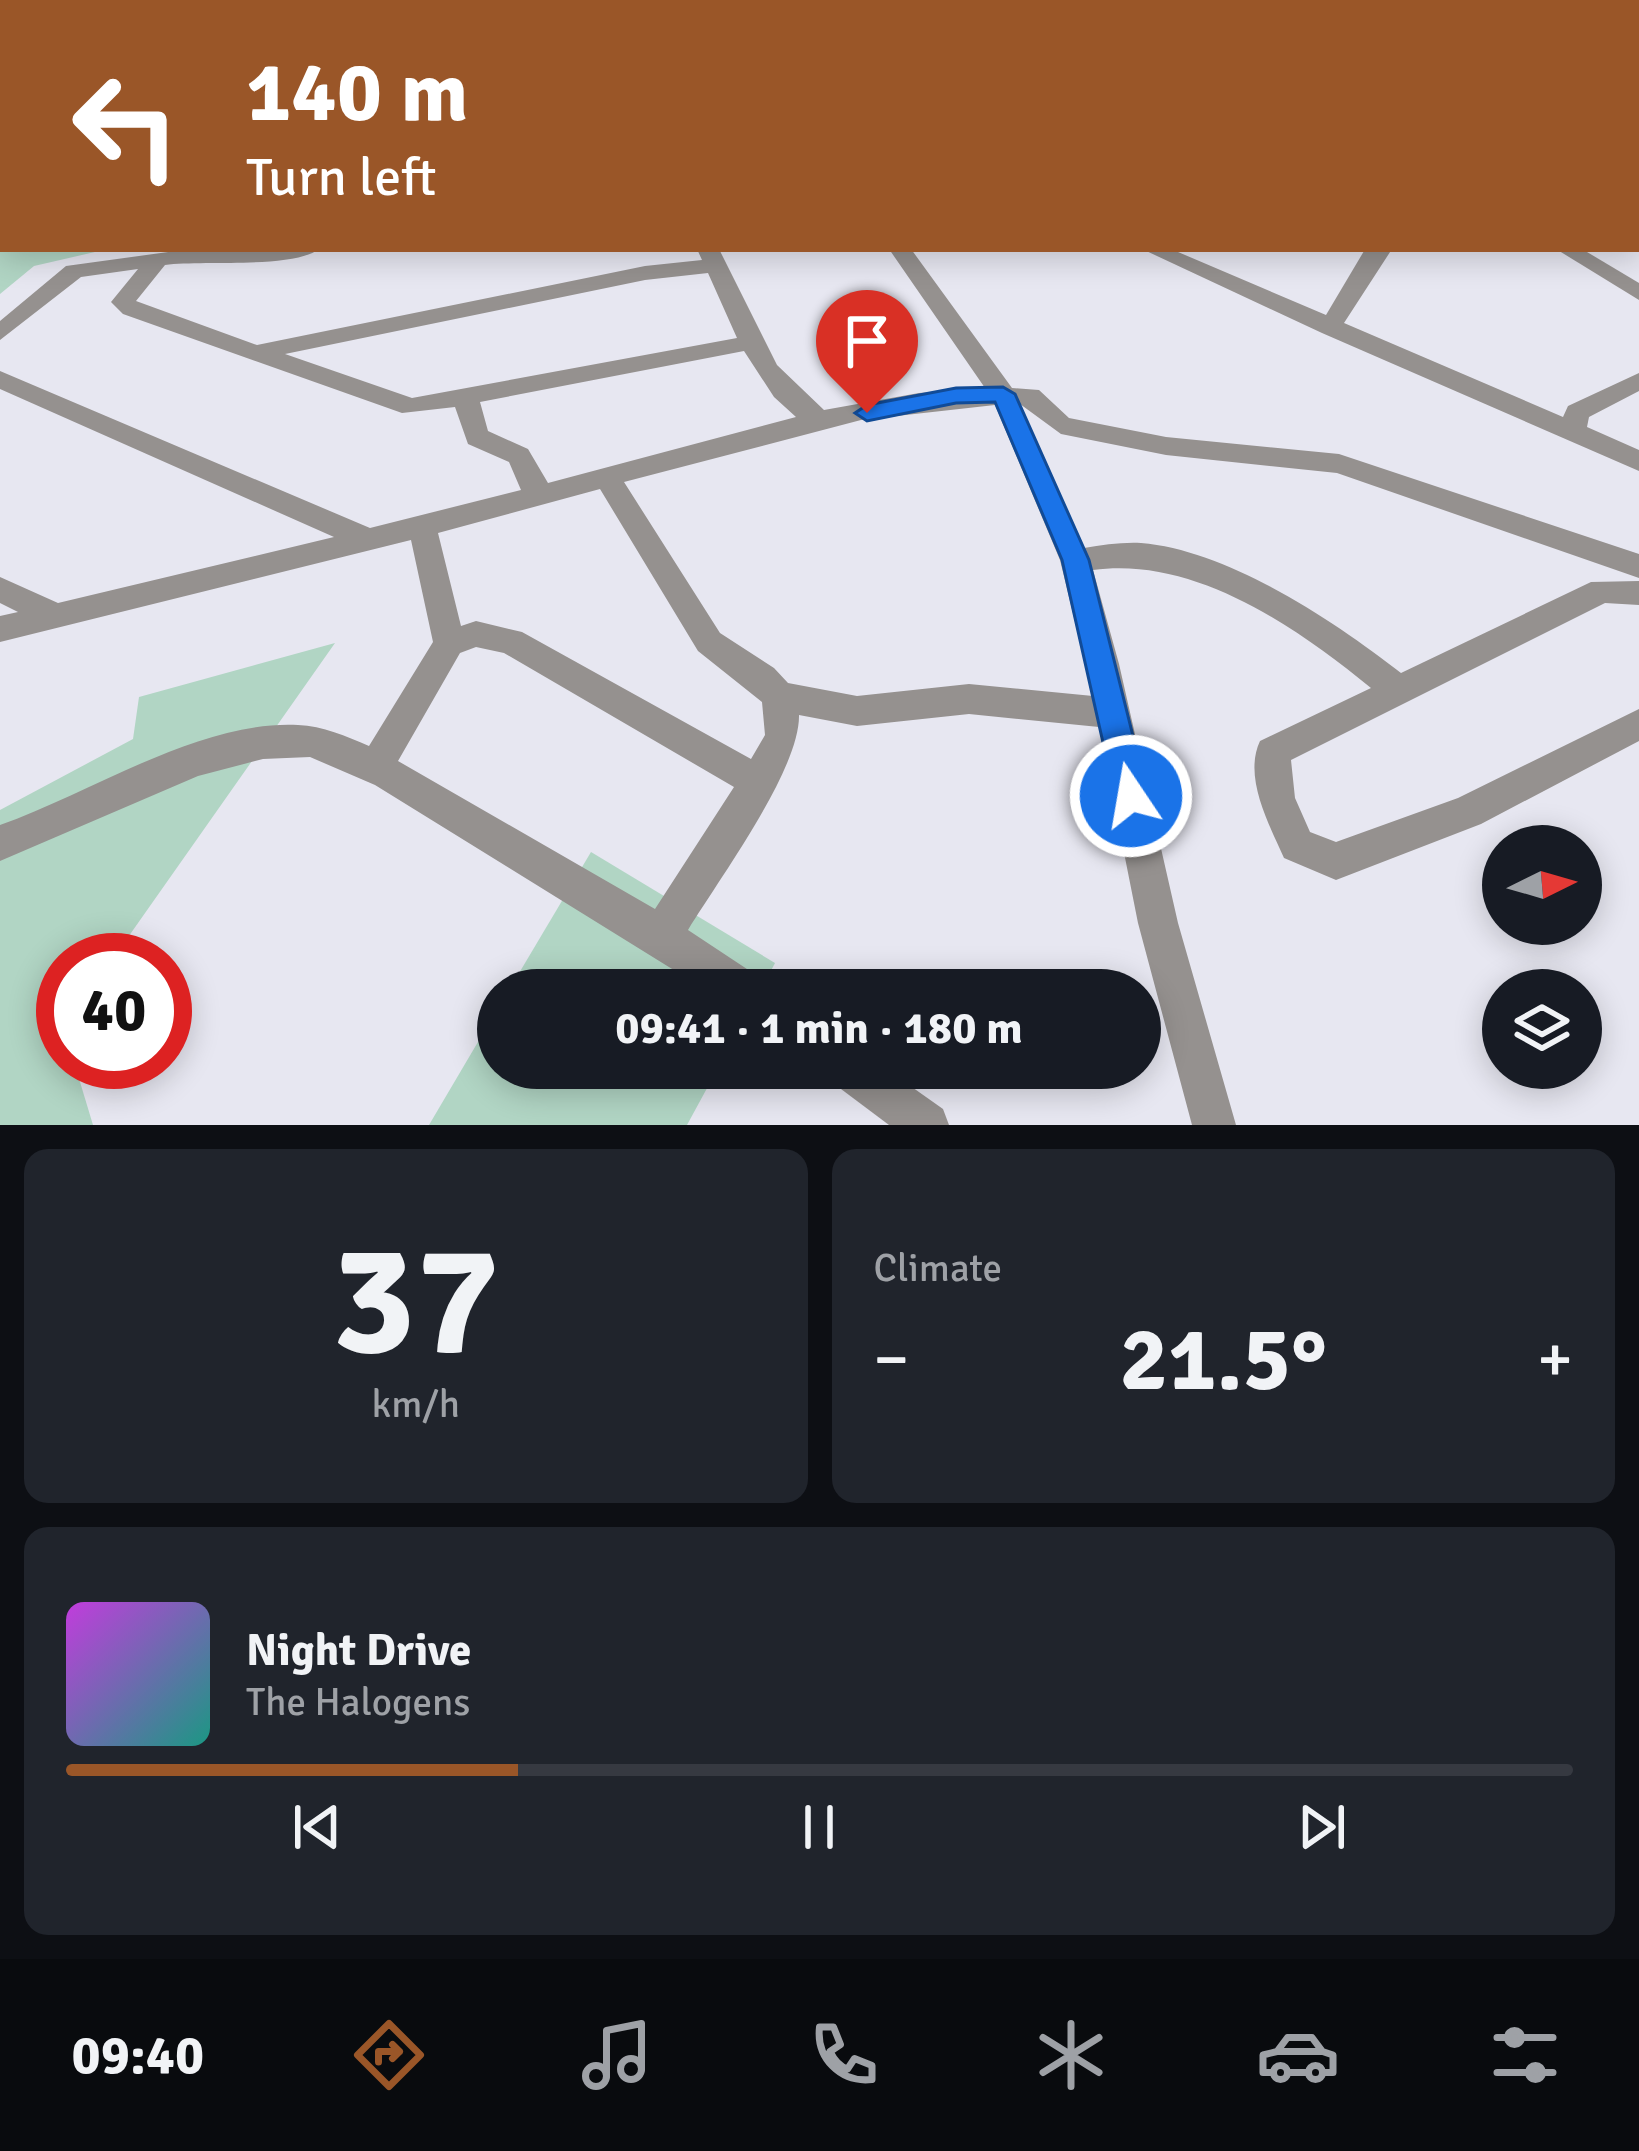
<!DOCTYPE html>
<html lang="en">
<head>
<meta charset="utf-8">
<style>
	body { margin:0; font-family:Signika,sans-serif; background:#20242c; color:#f1f3f6; height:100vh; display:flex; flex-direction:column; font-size:45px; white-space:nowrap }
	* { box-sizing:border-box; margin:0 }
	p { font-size:39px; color:#9ea1a6 }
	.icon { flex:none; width:66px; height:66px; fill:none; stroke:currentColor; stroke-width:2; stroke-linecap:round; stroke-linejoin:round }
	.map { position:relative; height:1125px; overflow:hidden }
	.panel { display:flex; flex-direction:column; gap:24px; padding:24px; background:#0d0f14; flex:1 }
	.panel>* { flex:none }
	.guide { position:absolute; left:0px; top:0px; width:1641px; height:252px; box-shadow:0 6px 30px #0003; background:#9a5628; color:#fff; overflow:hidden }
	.needle { width:78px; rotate:85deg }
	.tools { position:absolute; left:1482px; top:825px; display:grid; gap:24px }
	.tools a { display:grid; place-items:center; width:120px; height:120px; border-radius:50%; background:#171b24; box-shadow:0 6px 30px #0003; font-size:60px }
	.speed { position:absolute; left:36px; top:933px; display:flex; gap:24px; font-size:60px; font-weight:700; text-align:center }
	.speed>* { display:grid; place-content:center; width:156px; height:156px; border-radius:50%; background:#171b24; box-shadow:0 6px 30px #0003; line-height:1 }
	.speed .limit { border:18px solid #d22; background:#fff; color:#111 }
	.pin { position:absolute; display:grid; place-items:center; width:102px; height:102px; color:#fff; margin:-123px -51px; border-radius:50% 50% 50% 0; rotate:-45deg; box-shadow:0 0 12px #0007 }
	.pin .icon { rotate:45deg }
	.me { position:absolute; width:132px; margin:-66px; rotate:348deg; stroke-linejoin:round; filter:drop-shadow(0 0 9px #0008) }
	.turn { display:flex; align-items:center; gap:42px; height:252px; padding:0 48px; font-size:54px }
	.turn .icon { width:156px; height:156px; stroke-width:2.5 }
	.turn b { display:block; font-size:84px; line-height:102px }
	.big { font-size:90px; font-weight:700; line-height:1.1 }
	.panel .tile { flex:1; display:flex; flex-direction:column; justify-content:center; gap:18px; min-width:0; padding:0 42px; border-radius:24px; background:#20242c }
	.panel .dial { align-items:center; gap:0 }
	.dial b { font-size:156px; line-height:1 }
	.song { display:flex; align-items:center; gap:36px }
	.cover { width:144px; height:144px; border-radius:18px; background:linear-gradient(135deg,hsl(290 70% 55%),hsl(170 70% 35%)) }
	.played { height:12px; border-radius:6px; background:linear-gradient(90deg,#9a5628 30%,#363941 30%) }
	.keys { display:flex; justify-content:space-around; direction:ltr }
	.heat { display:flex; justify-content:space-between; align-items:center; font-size:66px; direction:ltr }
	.panel .tiles { flex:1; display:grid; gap:24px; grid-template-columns:1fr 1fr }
	.tile:last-child { grid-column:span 2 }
	.trip { position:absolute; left:477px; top:969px; width:684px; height:120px; border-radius:60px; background:#171b24; box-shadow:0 6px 30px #0003; font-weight:700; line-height:120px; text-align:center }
	.menu { display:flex; height:192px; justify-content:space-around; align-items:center; background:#090b0e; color:#9ea1a6 }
	.menu .icon { width:84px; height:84px }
	.menu .on { color:#9a5628 }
	.menu b { font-size:54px; color:#f1f3f6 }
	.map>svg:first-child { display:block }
	.green { fill:#b1d5c4 }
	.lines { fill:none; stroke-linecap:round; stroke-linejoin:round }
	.path { stroke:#8c8c93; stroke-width:3; stroke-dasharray:8 3; stroke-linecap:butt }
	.minor { fill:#95918f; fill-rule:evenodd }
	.route { fill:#1a73e8; stroke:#114b97; stroke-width:3 }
</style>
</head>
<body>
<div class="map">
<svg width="1639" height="1125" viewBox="0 0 1639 1125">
	<rect width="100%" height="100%" fill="#e7e7f1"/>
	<!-- green -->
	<g class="green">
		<polygon points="0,0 656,0 3,3 0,126"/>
		<polygon points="0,147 3,249 108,249 34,266 0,294"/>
		<polygon points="335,643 112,960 63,960 63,1062 74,1062 93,1125 0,1125 0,810 133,739 139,697"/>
		<polygon points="591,852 775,963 761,990 509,990"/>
		<polygon points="498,1008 498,1068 718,1068 687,1125 429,1125"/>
	</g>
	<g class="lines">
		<!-- path -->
		<g class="path">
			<polyline points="1298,0 1306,3"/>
			<polyline points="1552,0 1561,3"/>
		</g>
		<!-- minor -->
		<g class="minor">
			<polygon points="116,0 134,0 113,3"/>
			<polygon points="734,0 750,0 751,3 735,3"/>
			<polygon points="1000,0 1016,0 1018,3 1002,3"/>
			<polygon points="1152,0 1170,0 1173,3 1155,3"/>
			<rect x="1638" y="24" width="1" height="10"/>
			<rect x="0" y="26" width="3" height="10"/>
			<path d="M190 249H319C293 269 203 260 165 265L136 301 257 345 645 266 702 260 697 249H719L777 365 824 410 919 393 985 388 889 249H911L1012 388 1039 390 1069 418 1166 437 1339 454 1639 554V578L1337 473 1166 455 1061 434 1020 404 1084 548C1103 545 1122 542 1141 543 1228 550 1334 621 1401 673L1591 582 1639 581V605L1605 603 1291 760 1295 798 1310 832 1336 842 1458 798 1639 709V741L1481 824 1336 880 1284 858C1269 824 1243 777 1260 741L1371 688C1295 626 1194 556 1093 570L1119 664 1178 923 1236 1125H1192L1138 923 1099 727 969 714 857 726 799 715C800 770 719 879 688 930L756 975 762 990H706L375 785 310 757 263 759 198 776 0 861V825C91 793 200 720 298 725 323 726 346 736 369 746L433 642 411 540 0 642V616L18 612 0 603V577L58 603 334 537 0 389V371L370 528 521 490 509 462 468 444 455 407 402 413 123 314 111 302 138 269 81 277 0 340V321L66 266ZM708 273 737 338 412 398 285 354 645 280ZM744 351 774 397 796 417 548 483 528 449 488 431 480 402ZM995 405 1060 560 1093 696 969 684 857 696 788 683 774 668 720 633 624 482 861 420ZM600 489 698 651 762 702 765 735 751 759 522 632 476 621 461 626 438 533ZM476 647 504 653 734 787 655 909 398 761 460 653Z"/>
			<polygon points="1142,249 1171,249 1326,315 1364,251 1392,249 1344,323 1563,417 1568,406 1639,373 1639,391 1589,417 1587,427 1639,450 1639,471 1322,333"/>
			<polygon points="1556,249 1582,249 1639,283 1639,300"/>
			<polygon points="826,1068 885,1068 943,1109 949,1125 889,1125 833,1083"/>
		</g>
	</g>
	<!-- route -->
	<polygon class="route" points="1003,387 1015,394 1089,560 1148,796 1143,807 1131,812 1120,807 1115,796 1062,560 995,402 956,403 867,421 855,413 867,405 956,388"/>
</svg>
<div class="tools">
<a><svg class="needle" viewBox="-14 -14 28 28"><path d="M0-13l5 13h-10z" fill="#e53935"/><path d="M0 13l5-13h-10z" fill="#9ea1a6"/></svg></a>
<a><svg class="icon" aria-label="layers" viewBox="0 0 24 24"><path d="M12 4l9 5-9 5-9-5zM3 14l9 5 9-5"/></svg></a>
</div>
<div class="speed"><div class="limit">40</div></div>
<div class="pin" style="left:867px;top:413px;background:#d93025"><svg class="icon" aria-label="arrive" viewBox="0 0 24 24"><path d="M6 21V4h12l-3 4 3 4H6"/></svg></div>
<svg class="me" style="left:1131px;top:796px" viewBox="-20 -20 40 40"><circle r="17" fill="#1a73e8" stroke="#fff" stroke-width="3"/><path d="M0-11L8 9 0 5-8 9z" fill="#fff"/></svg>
<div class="trip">09:41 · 1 min · 180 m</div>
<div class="guide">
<div class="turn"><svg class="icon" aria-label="left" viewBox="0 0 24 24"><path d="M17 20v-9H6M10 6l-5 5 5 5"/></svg><div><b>140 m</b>Turn left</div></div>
</div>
</div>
<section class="panel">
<div class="tiles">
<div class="tile dial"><b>37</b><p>km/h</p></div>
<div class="tile"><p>Climate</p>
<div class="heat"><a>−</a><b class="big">21.5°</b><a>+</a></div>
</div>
<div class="tile">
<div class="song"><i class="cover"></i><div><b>Night Drive</b><p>The Halogens</p></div></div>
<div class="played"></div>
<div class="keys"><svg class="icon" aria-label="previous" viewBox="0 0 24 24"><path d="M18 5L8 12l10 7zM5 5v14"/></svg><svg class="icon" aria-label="pause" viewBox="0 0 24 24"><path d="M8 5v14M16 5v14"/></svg><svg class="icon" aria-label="next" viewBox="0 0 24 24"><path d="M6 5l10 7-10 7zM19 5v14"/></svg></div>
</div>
</div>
</section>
<nav class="menu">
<b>09:40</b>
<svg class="icon on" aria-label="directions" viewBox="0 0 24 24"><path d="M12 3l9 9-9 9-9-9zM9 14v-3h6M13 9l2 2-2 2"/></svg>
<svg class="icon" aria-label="music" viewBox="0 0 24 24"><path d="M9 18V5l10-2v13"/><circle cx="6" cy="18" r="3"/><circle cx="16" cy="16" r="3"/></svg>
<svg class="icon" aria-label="phone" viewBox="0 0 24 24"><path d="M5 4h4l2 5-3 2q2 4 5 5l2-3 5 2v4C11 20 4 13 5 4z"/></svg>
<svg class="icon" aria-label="climate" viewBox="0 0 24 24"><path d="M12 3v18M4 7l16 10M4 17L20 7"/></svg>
<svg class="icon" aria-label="car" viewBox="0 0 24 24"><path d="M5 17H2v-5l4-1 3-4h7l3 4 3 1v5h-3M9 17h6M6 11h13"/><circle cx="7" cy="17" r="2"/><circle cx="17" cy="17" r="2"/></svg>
<svg class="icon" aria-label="filters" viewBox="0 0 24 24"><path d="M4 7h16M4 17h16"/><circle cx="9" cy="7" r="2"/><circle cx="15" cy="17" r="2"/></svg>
</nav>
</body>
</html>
